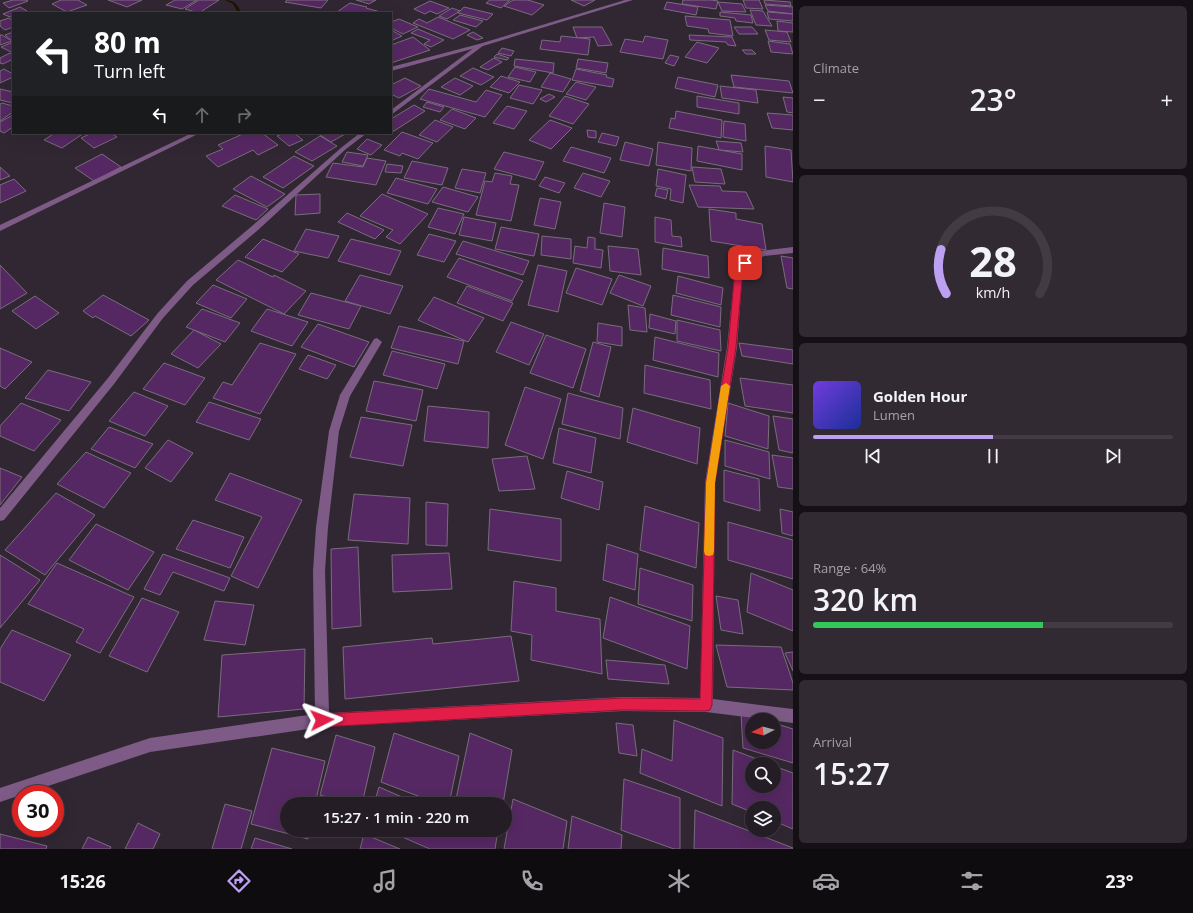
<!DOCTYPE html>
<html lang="en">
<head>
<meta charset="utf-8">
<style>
	body { margin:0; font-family:"Open Sans",sans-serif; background:#312a32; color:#f1f3f6; height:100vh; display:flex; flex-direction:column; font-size:15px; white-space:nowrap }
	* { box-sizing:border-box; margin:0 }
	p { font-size:13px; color:#a3a2a7 }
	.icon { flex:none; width:22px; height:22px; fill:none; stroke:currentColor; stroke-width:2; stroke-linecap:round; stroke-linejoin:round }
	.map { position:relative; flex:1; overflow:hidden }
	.drawer { display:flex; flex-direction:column; gap:6px; padding:6px; background:#141015; width:400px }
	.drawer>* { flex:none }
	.guide { position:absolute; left:12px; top:12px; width:380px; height:122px; border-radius:0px; box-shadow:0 4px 16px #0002,0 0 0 1px #423b43; background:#202124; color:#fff; overflow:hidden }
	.needle { width:26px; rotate:264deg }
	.buttons { position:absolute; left:745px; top:713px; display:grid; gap:8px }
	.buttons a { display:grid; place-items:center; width:36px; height:36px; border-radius:50%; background:#251d26; box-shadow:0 4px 16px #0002,0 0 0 1px #423b43; font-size:20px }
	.speed { position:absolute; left:12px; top:785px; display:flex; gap:8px; font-size:20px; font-weight:700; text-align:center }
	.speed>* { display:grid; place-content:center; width:52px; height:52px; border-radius:50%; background:#251d26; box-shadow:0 4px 16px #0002,0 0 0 1px #423b43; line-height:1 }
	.speed .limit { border:6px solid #d22; background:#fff; color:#111 }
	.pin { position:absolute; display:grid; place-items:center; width:34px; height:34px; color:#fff; margin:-17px; border-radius:8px; box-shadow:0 2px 6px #0006 }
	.me { position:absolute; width:44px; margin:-22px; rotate:87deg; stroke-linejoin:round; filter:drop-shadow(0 0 3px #0008) }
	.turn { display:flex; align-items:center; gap:14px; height:84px; padding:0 16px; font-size:18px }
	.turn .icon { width:52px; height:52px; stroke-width:2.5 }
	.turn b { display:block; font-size:28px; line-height:34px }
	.lanes { display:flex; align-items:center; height:38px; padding:0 16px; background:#0003; justify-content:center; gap:20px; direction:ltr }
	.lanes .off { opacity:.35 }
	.big { font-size:30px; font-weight:600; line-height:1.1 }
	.drawer .card { flex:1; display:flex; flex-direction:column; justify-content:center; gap:6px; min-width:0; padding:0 14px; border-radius:6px; background:#312a32 }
	.drawer .dial { align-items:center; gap:0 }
	.dial svg { height:104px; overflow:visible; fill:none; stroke:#423b43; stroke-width:7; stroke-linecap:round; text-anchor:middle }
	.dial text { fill:#f1f3f6; stroke:none }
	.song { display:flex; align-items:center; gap:12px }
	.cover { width:48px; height:48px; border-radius:6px; background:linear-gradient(135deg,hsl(260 70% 55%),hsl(230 70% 35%)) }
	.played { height:4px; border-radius:2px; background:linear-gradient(90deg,#bca0f2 50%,#423b43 50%) }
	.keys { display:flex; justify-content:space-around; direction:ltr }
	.heat { display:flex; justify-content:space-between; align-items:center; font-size:22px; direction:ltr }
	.charge { height:6px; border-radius:3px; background:linear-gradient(90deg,#34c759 64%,#423b43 0) }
	.trip { position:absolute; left:280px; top:797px; width:232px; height:40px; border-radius:20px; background:#251d26; box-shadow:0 4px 16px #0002,0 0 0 1px #423b43; font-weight:600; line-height:40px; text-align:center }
	.tabs { display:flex; height:64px; justify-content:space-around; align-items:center; background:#0f0c0f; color:#a3a2a7 }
	.tabs .icon { width:28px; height:28px }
	.tabs .on { color:#bca0f2 }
	.tabs b { font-size:18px; color:#f1f3f6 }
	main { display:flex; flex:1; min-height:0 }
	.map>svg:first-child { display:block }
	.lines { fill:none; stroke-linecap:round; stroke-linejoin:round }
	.stream { fill:#1f1300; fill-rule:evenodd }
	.building { fill:#562863; stroke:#786d7b }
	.minor { fill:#7d5b86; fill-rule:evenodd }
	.tertiary { fill:#7d5b86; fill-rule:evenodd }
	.route { fill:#e11d48; stroke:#92132f }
	.slow { fill:#f59e0b }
</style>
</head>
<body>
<main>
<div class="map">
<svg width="793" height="849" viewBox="0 0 793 849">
	<rect width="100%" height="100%" fill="#312733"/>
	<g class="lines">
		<!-- stream -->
		<path class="stream" d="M225 0C235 0 237 5 242 13H238L233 4Z"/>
	</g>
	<!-- building -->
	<g class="building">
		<polygon points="13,0 26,0 28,1 9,8 3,3"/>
		<polygon points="61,0 78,0 87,5 67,12 52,4"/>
		<polygon points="108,0 142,0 127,7"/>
		<polygon points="175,0 197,0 182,9 166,5"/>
		<polygon points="199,0 219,0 199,13 185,9"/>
		<polygon points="287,0 328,0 321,8 285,2"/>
		<polygon points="356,0 376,0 369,4"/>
		<polygon points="490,0 510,0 501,8 486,3"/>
		<polygon points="513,0 528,0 544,5 532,15 504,6"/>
		<polygon points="571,0 595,0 584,6"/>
		<polygon points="683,0 711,0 718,1 716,9 682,4"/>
		<polygon points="743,0 759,0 763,9 746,8"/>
		<polygon points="764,0 790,2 791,6 765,4"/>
		<polygon points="430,1 449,8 437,14 430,11 425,14 414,9"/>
		<polygon points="667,2 698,7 696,15 664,9"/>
		<polygon points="718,2 742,4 746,12 722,11"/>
		<polygon points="350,3 367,7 366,8 384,13 337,12"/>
		<polygon points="765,5 793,7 793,14 768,11"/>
		<polygon points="20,7 27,11 21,13 13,13 13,16 10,17 3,14"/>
		<polygon points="464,7 493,14 487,20 458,13"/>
		<polygon points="452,8 460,11 447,19 439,16"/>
		<polygon points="750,10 763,11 772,26 756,25"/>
		<polygon points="720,12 751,15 753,23 736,21 735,18 720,16"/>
		<polygon points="767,12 793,14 793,21 769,19"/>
		<polygon points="460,15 483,21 476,27 453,20"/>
		<polygon points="685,16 730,20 733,36 709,33 708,29 687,26"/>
		<polygon points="438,17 470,30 453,39 413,23 419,19 427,23"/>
		<polygon points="9,18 13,22 13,27 5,30 0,26 0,21"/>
		<polygon points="399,19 418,27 403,34 391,28 391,22"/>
		<polygon points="777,21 793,23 793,32 778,31"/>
		<polygon points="573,27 602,27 612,45 598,46 594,37 577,38"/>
		<polygon points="734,27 752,27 758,34 739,34"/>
		<polygon points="418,29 444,40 431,47 424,44 430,40 411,33"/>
		<polygon points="391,30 402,36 391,41"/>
		<polygon points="765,30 787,32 791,42 769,40"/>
		<polygon points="13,32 12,41 5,35"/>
		<polygon points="473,32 483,38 477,40 467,35"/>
		<polygon points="0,35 2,35 12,41 0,45"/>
		<polygon points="689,35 732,37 736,46 728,45 726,42 690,40"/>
		<polygon points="561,36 590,39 588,55 540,49 542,40 560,42"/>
		<polygon points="645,36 668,40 663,59 620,52 625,39 643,42"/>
		<polygon points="413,37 430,50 391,63 391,45"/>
		<polygon points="768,41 790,44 793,54 771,52"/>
		<polygon points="13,42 13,53 1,47"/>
		<polygon points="697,42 719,48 707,63 685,57"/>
		<polygon points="502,48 514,51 511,56 498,53"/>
		<polygon points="742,50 752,50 756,54 746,54"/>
		<polygon points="10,53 13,55 13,59 3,64 0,63 0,58"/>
		<polygon points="497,54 509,58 507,60 494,57"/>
		<polygon points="670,55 679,57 674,66 665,63"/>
		<polygon points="494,58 502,62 488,70 480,67"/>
		<polygon points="515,59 554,63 553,73 514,66"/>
		<polygon points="578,59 608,63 606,73 576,68"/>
		<polygon points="515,67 536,72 530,82 508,77"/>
		<polygon points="473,68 494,77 481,85 460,76"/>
		<polygon points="4,69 13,74 13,77 0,83 0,71"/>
		<polygon points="576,69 607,75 606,77 614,79 612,87 572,80"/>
		<polygon points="550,73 571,79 563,92 541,87"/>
		<polygon points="731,75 789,81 793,93 734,87"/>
		<polygon points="501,76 520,82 509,93 490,87"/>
		<polygon points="678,77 718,85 715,97 675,88"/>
		<polygon points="405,78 421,86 399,98 391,94 391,85"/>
		<polygon points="455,78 473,86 460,95 441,87"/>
		<polygon points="576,82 596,87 586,100 566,94"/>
		<polygon points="519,85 542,90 533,104 510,98"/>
		<polygon points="720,86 756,90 758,103 722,98"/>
		<polygon points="0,89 13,92 13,103 0,100"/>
		<polygon points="429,89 476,102 486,90 502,95 485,117 420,99"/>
		<polygon points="549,94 555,97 546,102 540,99"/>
		<polygon points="565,96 589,104 573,124 549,116"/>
		<polygon points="697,96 739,103 739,114 697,107"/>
		<polygon points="783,97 793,98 793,113 787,112"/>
		<polygon points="427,102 444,107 440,112 423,107"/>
		<polygon points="2,103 13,106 13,112 0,121 0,104"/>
		<polygon points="414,105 425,111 394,131 391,130 391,119"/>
		<polygon points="507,106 527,111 514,129 493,123"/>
		<polygon points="452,109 476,118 465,129 440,120"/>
		<polygon points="676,111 722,120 721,138 669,128 671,118 675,119"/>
		<polygon points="767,113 793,115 793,130 772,128"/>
		<polygon points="13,115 13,127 4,133 0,131 0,122"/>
		<polygon points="435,120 453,127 437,142 419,135"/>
		<polygon points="550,120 572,128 551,149 529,140"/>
		<polygon points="724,121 745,124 746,141 723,137"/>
		<polygon points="587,130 596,131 596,138 588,137"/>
		<polygon points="402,132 433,143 418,159 402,153 400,156 384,150"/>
		<polygon points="55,133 84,133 62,148 44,140"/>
		<polygon points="92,133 111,133 117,137 94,148 81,138"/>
		<polygon points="245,133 262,133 278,145 258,155 253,150 218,167 206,156 223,149 218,145"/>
		<polygon points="284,133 294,133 303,140 289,146 277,136"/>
		<polygon points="317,133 347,133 331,142"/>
		<polygon points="602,133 619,137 616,146 598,142"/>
		<polygon points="320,136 337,146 312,161 295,152"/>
		<polygon points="367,139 382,145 371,155 357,149"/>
		<polygon points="716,141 741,143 743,152 719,150"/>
		<polygon points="625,142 653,149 649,166 620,160"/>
		<polygon points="658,142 692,148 691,171 656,165"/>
		<polygon points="698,146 742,154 742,170 697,161"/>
		<polygon points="765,146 791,150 793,182 766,177"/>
		<polygon points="571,147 611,158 604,173 563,161"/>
		<polygon points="347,152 368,155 363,166 342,162"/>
		<polygon points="504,152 544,162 535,180 494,169"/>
		<polygon points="102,154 121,167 94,181 75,168"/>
		<polygon points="294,156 314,166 283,188 263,177"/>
		<polygon points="367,158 386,161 376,185 326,177 333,163 363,167"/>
		<polygon points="412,161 448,168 442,185 404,178"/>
		<polygon points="387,164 403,166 401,173 385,172"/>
		<polygon points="0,167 10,176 0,180"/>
		<polygon points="692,167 721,169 725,184 695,182"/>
		<polygon points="462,169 486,173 480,193 455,188"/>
		<polygon points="658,169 686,175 683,203 670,200 671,189 656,186"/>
		<polygon points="495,173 512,176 510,184 519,185 511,221 476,215 485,181 492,182"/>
		<polygon points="583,173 610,181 601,197 574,188"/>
		<polygon points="251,176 285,194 267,207 233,189"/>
		<polygon points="545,177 565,183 559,193 539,186"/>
		<polygon points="396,178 437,189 428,204 387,193"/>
		<polygon points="14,179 26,191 0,203 0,185"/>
		<polygon points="689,185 720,186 722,191 746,192 754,209 698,207"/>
		<polygon points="443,187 478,197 468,212 432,202"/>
		<polygon points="657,188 668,190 666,199 655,196"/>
		<polygon points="320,194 320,213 295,215 296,195"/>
		<polygon points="382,194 428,214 400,244 386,237 393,230 360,216"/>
		<polygon points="235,195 268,209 256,220 222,206"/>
		<polygon points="540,198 561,202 555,229 534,225"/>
		<polygon points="604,203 625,207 622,237 600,233"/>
		<polygon points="438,208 464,214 455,234 428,227"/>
		<polygon points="709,209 736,213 736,219 762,224 766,250 711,241"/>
		<polygon points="347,213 384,230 375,239 338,222"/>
		<polygon points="464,217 496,223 492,241 459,235"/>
		<polygon points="655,217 671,220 672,236 681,237 682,247 655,242"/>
		<polygon points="501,227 539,234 534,256 495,249"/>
		<polygon points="306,229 339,236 328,258 294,251"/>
		<polygon points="429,234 456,241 444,262 417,255"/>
		<polygon points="542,236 571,239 571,259 541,255"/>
		<polygon points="588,237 595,238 595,249 603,250 601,268 573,263 575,246 587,248"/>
		<polygon points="263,239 299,254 282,272 245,257"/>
		<polygon points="351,239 401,251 390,275 338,261"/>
		<polygon points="463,241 529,261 523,275 456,254"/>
		<polygon points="608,246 638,249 641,275 610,271"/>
		<polygon points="663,248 708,256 709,278 662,269"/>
		<polygon points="781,256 793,258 793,289 787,288"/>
		<polygon points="459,258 523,281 512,301 447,277"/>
		<polygon points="238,260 273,277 274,275 306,291 284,314 216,280"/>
		<polygon points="0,265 27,293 0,309"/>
		<polygon points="538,265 567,271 558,312 528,305"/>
		<polygon points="576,268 612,279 602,305 566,293"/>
		<polygon points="360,275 403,286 390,314 345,301"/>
		<polygon points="619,275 651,286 643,306 610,293"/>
		<polygon points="678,276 723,288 721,305 676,293"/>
		<polygon points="213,285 247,299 231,318 196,303"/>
		<polygon points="467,286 513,303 503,321 457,303"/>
		<polygon points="311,293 361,306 349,329 298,315"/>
		<polygon points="103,295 149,320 131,336 95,316 93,318 83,311"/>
		<polygon points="673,295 721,307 720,327 671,315"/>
		<polygon points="35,296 59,313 36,329 12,311"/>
		<polygon points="434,297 484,318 468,342 418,320"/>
		<polygon points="628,305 645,308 647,332 630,330"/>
		<polygon points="202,309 240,323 225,342 186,327"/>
		<polygon points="267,309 308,322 292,346 251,331"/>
		<polygon points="650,314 676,321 675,334 649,328"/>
		<polygon points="677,320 720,330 721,351 677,341"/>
		<polygon points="511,322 544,334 529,365 496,352"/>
		<polygon points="598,323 622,327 622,346 597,342"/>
		<polygon points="318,324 369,342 354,367 301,347"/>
		<polygon points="399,326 464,341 458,364 391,348"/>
		<polygon points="194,330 221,344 198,368 171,354"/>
		<polygon points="546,335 586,349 573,388 530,373"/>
		<polygon points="655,337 719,353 718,377 653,360"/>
		<polygon points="593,342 611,347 599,397 580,391"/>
		<polygon points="260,343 296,354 260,414 213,398 223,382 232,385"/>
		<polygon points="739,343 793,350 793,364 742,356"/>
		<polygon points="0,348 32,362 5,389 0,386"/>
		<polygon points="392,351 445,364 437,389 383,375"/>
		<polygon points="308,355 336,365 327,379 299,369"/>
		<polygon points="164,363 205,378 185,405 143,389"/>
		<polygon points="645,365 710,380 711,409 644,393"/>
		<polygon points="48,370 91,382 69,411 25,398"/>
		<polygon points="740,378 793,385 793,413 745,406"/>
		<polygon points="374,381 423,390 416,421 366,411"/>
		<polygon points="525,387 561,399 543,459 505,445"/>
		<polygon points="134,392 168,406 145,436 109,421"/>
		<polygon points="568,393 623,408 620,439 562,424"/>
		<polygon points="209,402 261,419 249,440 196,422"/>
		<polygon points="21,403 61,420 34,451 0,436 0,426"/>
		<polygon points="728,403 769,416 768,449 725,436"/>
		<polygon points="428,406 489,412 488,448 424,441"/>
		<polygon points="633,408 700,428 697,464 627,442"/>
		<polygon points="773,416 793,419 793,453 779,450"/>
		<polygon points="361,417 412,425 403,466 350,457"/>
		<polygon points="109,427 153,444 135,468 91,449"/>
		<polygon points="559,428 596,438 591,473 553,463"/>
		<polygon points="168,440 193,453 171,482 145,468"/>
		<polygon points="725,440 769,452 770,479 725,466"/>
		<polygon points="86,452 131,473 104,508 57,484"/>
		<polygon points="772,455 793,458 793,489 778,487"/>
		<polygon points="527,456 535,489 499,491 492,459"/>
		<polygon points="0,468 22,477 0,505"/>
		<polygon points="724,470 759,479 760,511 724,501"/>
		<polygon points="567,471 603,482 599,510 561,498"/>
		<polygon points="230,473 302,500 258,588 231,576 262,517 215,500"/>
		<polygon points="56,493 95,515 45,575 5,550"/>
		<polygon points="354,494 410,498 408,544 348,540"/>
		<polygon points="426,502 448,504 447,546 426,545"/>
		<polygon points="645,506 699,523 696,568 640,550"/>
		<polygon points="490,509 561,519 561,561 488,550"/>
		<polygon points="780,509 793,512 793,536 782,533"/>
		<polygon points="193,520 244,537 230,568 176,549"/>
		<polygon points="728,522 793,540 793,579 728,560"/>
		<polygon points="96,524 154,552 128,590 69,560"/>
		<polygon points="607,544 638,554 635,590 603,580"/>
		<polygon points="358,547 361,626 332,629 331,549"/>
		<polygon points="449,553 452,589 393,592 392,555"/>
		<polygon points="163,554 230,578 224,591 173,572 160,595 144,589"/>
		<polygon points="0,555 40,580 0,628"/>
		<polygon points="57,563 134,597 100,653 76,642 84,629 28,604"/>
		<polygon points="640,568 693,585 692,621 638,604"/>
		<polygon points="751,573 793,590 793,631 747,612"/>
		<polygon points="514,581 556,588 556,611 600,619 602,674 531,660 532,635 511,631"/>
		<polygon points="716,596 738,600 743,634 721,630"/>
		<polygon points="610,597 690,626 687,669 603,638"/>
		<polygon points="142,598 179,612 147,672 109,656"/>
		<polygon points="215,601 254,605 245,645 204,640"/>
		<polygon points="12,630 71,655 44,701 0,682 0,649"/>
		<polygon points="511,636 519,681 345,699 343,647 432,638 433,644"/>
		<polygon points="716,645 781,647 793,683 793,690 727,687"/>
		<polygon points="305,649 304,709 218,717 222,655"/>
		<polygon points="793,652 793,671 785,653"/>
		<polygon points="606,660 665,665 669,684 608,679"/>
		<polygon points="741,714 763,720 752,720 752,742 774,742 774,723 793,729 793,763 743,748"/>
		<polygon points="674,720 723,738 722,806 640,773 642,749 672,761"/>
		<polygon points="616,723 633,725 637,756 619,753"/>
		<polygon points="394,733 459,756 449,804 439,804 381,782"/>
		<polygon points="470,733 512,750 503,804 455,804"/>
		<polygon points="336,735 375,747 362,804 350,804 320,795"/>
		<polygon points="272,748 325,761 315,804 287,804 287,830 310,830 308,839 251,824"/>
		<polygon points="733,750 770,764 752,764 752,786 774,786 774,766 793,773 793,829 774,821 774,808 752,808 752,812 732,804"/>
		<polygon points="624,779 680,798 680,849 674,849 621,830"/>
		<polygon points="379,787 418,804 374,804"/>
		<polygon points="513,799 567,821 563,849 504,849"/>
		<polygon points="225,804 252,811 241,849 212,849"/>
		<polygon points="695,810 793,848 793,849 694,849"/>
		<polygon points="572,816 622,835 621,849 568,849"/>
		<polygon points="138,823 160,834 153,849 125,849"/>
		<polygon points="386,830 498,830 495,849 430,849"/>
		<polygon points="0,834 47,846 46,849 0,849"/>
		<polygon points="364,834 400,849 360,849"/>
		<polygon points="88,837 111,847 110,849 82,849"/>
		<polygon points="255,838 292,849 251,849"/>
	</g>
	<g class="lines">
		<!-- minor -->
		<g class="minor">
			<polygon points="479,44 484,45 391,115 391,110"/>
			<polygon points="360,133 367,133 346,149 258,230 193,285 163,318 114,384 4,520 0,521 0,508 108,378 157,314 187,281 252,226 342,147"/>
			<polygon points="793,247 793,253 764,256 748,265 742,280 737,347 715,483 713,699 793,709 793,723 706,712 623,711 322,727 150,752 0,802 0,788 150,738 315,714 313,571 316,527 329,431 340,395 374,339 377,338 382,342 350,396 339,431 328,527 325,571 329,713 623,697 700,698 705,483 727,347 734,280 742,261 759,251"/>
		</g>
		<!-- tertiary -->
		<g class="tertiary">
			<polygon points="625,0 633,0 483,46 391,71 391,67 479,44"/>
			<polygon points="192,133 200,133 0,231 0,225"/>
		</g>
	</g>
	<!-- route -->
	<polygon class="route" points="742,261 748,261 749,263 742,280 736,347 715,483 712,705 710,710 706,711 623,710 322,727 318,725 316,720 318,716 322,714 623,698 700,699 706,483 728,347 734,280"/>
	<!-- slow -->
	<polygon class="slow" points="726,383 730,386 715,483 714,551 713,555 709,556 705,555 704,551 706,483 721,386"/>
</svg>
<div class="buttons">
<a><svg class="needle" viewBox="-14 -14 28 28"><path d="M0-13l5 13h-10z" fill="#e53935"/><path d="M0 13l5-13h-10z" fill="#a3a2a7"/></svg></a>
<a><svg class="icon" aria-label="search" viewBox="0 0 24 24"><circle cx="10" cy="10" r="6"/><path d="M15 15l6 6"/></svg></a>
<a><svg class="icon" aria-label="layers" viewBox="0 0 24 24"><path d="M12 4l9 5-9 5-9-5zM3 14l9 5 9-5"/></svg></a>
</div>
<div class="speed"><div class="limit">30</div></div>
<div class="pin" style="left:745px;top:263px;background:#d93025"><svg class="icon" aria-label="arrive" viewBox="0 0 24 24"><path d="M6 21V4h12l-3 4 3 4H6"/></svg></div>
<svg class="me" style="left:322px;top:720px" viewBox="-20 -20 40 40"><path d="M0-17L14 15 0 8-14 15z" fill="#e11d48" stroke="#fff" stroke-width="4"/></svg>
<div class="trip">15:27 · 1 min · 220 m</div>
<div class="guide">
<div class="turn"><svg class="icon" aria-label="left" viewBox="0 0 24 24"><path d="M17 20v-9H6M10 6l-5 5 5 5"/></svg><div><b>80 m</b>Turn left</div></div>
<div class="lanes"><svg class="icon" aria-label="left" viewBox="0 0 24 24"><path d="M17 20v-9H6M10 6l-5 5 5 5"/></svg><svg class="icon off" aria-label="ahead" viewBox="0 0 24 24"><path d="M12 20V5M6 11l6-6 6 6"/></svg><svg class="icon off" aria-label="right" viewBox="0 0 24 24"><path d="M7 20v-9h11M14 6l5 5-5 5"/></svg></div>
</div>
</div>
<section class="drawer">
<div class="card"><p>Climate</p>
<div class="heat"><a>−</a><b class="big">23°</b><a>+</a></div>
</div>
<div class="card dial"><svg viewBox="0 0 100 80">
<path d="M14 69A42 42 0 1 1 86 69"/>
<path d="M14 69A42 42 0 0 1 10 35" stroke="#bca0f2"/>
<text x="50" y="56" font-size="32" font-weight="700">28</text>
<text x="50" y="72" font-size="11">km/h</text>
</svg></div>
<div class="card">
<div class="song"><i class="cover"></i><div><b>Golden Hour</b><p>Lumen</p></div></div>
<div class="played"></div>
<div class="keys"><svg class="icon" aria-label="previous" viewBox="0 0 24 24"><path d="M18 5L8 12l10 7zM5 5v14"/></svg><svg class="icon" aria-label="pause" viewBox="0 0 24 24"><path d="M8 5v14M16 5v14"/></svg><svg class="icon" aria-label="next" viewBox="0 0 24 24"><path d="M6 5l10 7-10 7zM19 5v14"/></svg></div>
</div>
<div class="card"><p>Range · 64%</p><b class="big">320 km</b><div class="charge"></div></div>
<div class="card"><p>Arrival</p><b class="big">15:27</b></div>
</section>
</main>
<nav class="tabs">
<b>15:26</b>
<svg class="icon on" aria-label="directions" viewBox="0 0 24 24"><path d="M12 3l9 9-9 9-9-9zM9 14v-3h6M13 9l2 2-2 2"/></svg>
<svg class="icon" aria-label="music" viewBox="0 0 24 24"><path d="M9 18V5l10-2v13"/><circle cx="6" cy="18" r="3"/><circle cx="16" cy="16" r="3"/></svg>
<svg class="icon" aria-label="phone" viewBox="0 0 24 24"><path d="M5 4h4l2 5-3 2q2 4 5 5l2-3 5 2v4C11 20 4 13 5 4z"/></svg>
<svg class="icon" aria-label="climate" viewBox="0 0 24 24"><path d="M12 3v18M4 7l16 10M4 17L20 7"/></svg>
<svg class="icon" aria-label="car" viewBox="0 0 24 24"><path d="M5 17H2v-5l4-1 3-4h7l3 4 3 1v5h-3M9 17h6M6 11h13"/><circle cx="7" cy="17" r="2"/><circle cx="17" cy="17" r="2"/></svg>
<svg class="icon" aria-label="filters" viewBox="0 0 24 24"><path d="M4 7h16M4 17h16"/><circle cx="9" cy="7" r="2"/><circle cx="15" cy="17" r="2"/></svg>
<b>23°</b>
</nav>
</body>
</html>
